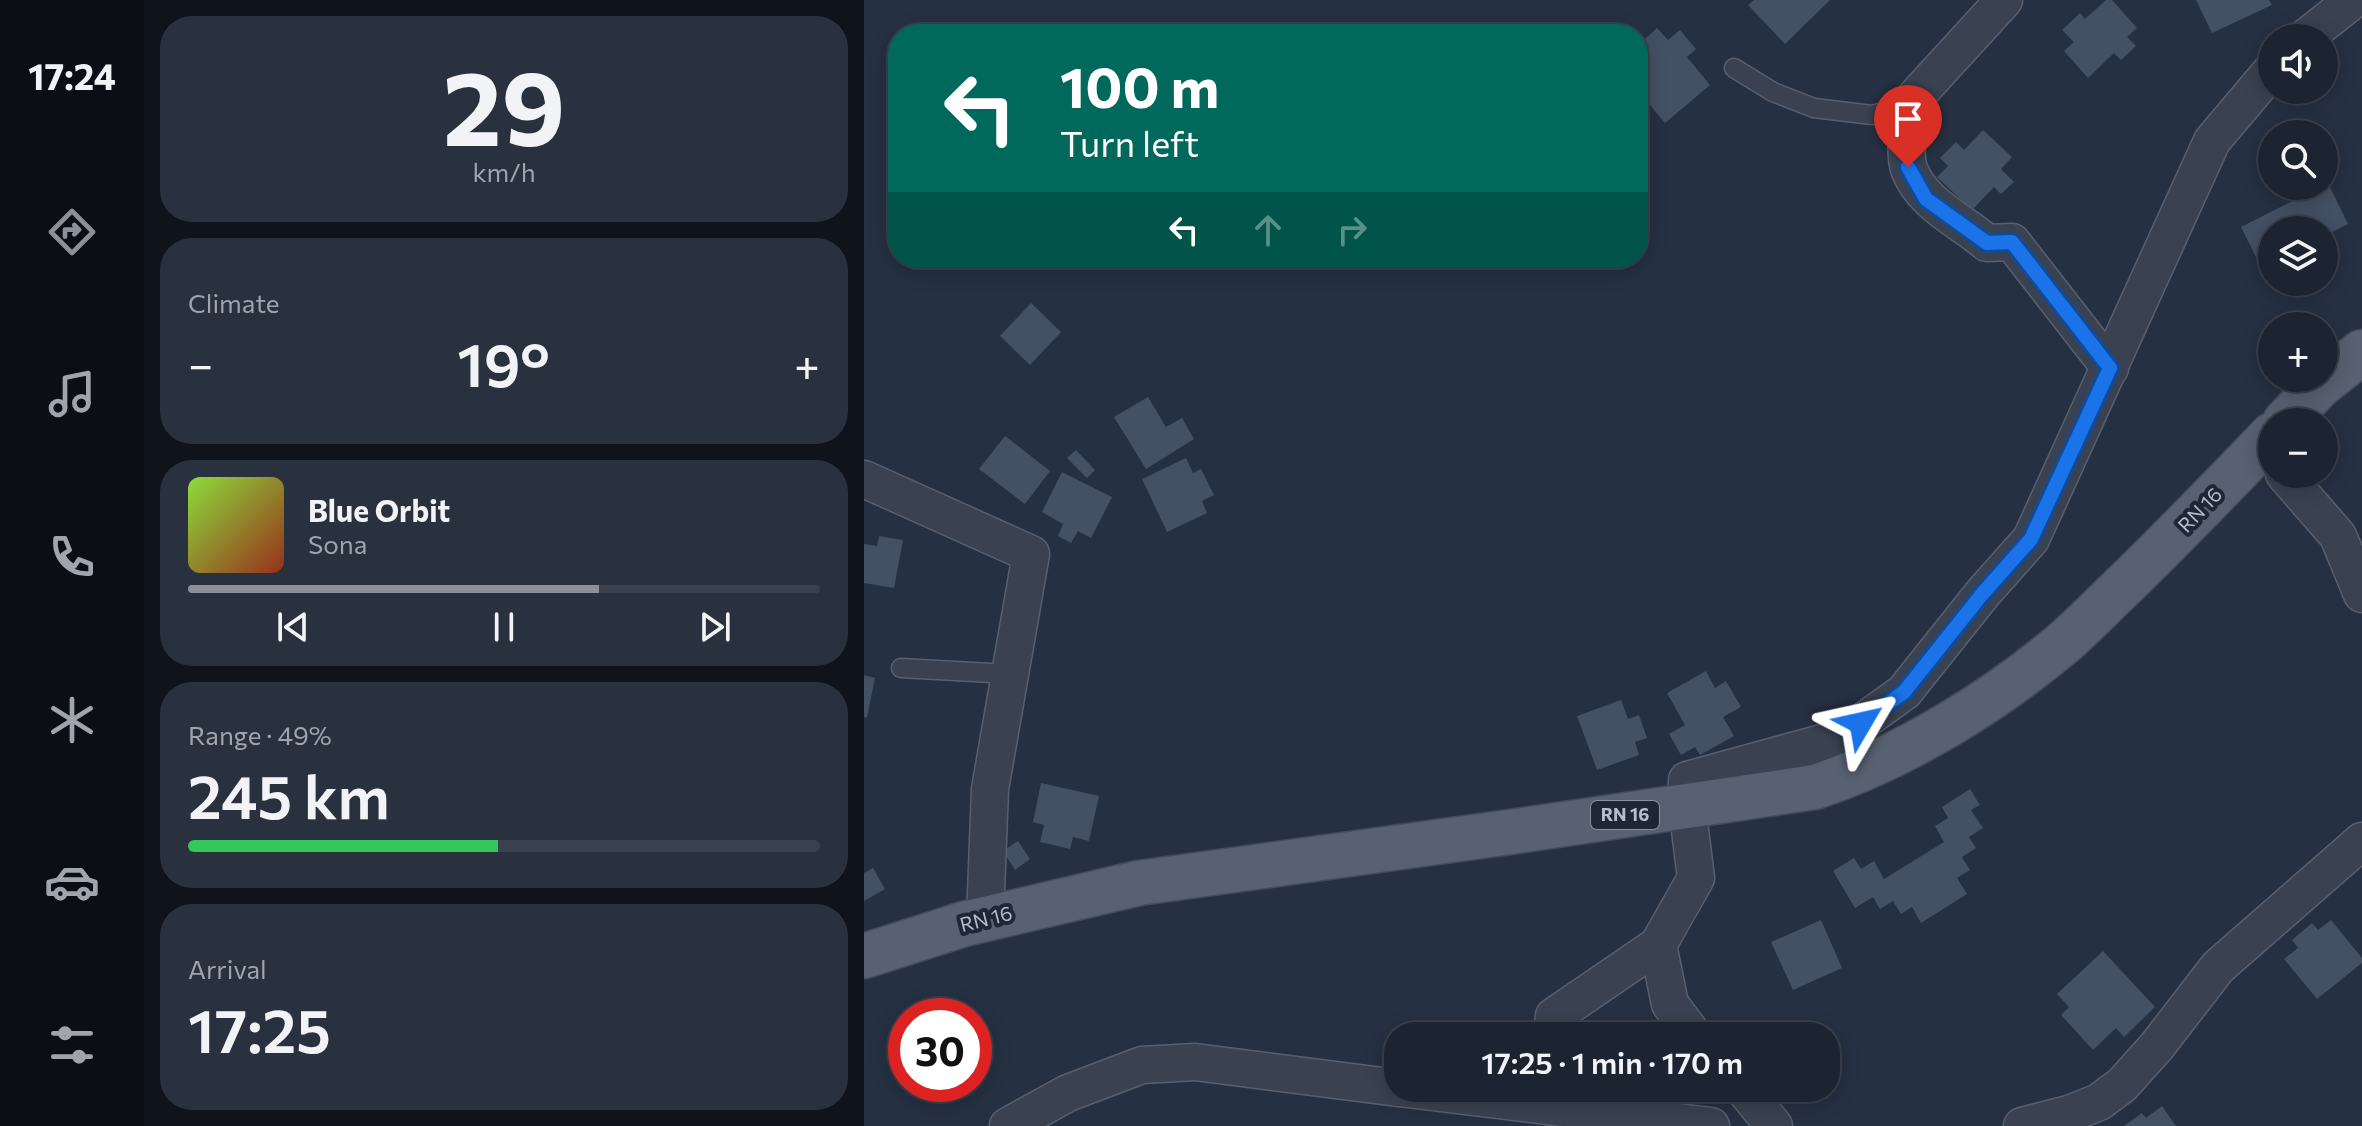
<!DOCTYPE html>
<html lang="en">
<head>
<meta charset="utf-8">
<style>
	body { margin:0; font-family:Commissioner,sans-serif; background:#29303e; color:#f1f3f6; height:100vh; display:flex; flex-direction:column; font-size:30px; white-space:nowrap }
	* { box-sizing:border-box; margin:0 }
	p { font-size:26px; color:#a0a4ac }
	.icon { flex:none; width:44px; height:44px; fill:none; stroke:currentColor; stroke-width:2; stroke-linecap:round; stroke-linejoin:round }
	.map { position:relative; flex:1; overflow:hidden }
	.details { display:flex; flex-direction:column; gap:16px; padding:16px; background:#0f141c; width:720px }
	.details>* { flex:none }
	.top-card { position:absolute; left:24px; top:24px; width:760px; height:244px; border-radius:32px; box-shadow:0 4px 20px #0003,0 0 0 2px #3a414d; background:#00695c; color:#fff; overflow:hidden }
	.fabs { position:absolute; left:1394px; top:24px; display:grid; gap:16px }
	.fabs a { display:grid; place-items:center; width:80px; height:80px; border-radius:50%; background:#1c2432; box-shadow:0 4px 20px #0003,0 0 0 2px #3a414d; font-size:40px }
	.speed { position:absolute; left:24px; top:998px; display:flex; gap:16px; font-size:40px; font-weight:700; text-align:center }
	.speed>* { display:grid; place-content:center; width:104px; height:104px; border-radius:50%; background:#1c2432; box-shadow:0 4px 20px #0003,0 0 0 2px #3a414d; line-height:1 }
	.speed .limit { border:12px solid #d22; background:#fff; color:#111 }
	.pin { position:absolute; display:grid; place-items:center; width:68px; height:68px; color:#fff; margin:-82px -34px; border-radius:50% 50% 50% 0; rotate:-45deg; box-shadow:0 0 8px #0007 }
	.pin .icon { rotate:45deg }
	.me { position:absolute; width:88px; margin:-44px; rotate:54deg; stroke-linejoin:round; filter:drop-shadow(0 0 6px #0008) }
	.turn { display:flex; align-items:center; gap:28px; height:168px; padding:0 40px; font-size:36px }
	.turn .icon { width:104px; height:104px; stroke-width:2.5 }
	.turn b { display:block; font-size:56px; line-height:68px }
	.lanes { display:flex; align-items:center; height:76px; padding:0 40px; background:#0003; justify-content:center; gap:40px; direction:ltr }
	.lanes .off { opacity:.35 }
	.big { font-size:60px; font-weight:600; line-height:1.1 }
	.details .card { flex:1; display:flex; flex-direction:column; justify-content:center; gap:12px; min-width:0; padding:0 28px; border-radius:32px; background:#29303e }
	.details .dial { align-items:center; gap:0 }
	.dial b { font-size:104px; line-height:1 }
	.song { display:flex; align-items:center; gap:24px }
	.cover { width:96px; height:96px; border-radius:12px; background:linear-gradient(135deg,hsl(90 70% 55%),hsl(10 70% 35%)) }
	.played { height:8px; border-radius:4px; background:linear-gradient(90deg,#8c9099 65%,#3a414d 65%) }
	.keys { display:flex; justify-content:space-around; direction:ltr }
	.heat { display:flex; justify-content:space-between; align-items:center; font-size:44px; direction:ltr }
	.charge { height:12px; border-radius:6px; background:linear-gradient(90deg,#34c759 49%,#3a414d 0) }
	.trip { position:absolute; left:520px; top:1022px; width:456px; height:80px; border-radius:32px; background:#1c2432; box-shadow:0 4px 20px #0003,0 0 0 2px #3a414d; font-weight:600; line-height:80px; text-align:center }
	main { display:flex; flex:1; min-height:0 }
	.dock { display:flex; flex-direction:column; width:144px; justify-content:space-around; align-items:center; background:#0b0e14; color:#a0a4ac }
	.dock .icon { width:56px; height:56px }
	.dock .current { color:#8c9099 }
	.dock b { font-size:36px; color:#f1f3f6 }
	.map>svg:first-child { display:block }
	.building { fill:#445064 }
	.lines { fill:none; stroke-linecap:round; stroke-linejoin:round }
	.lane-casing { stroke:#58606f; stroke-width:21 }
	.street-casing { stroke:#58606f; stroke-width:39 }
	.primary-casing { stroke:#444b5b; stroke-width:47 }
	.lane { stroke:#3a4251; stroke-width:18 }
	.street { stroke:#3a4251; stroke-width:36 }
	.primary { stroke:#586171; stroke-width:44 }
	.route-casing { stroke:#114b97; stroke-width:20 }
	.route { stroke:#1a73e8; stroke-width:14 }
	.labels { text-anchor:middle; stroke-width:8; stroke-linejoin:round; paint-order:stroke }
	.shield { fill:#1f2737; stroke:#89909f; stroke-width:2 }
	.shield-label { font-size:18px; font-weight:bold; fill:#b7bdcb }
	.street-label { font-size:20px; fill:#b7bdcb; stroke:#1f2737 }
</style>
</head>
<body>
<main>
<nav class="dock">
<b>17:24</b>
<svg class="icon current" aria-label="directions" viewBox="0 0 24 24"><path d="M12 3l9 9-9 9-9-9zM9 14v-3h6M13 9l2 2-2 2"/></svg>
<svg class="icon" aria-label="music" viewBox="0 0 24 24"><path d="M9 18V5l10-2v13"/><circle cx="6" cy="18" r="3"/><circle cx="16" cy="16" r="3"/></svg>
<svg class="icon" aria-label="phone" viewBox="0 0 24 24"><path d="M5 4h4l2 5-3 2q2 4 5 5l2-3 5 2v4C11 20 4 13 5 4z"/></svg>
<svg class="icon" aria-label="climate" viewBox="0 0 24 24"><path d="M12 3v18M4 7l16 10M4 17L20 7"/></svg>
<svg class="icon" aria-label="car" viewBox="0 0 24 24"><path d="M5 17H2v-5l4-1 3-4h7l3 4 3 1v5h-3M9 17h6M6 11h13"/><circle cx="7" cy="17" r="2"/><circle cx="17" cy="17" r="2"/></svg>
<svg class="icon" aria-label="filters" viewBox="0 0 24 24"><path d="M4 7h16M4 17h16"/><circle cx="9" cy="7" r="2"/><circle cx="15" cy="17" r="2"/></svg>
</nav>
<section class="details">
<div class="card dial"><b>29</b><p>km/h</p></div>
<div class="card"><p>Climate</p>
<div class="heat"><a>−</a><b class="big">19°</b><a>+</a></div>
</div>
<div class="card">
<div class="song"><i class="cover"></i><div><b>Blue Orbit</b><p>Sona</p></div></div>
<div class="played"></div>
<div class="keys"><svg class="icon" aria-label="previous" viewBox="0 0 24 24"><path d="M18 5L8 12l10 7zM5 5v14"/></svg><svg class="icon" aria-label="pause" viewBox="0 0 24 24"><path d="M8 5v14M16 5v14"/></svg><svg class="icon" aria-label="next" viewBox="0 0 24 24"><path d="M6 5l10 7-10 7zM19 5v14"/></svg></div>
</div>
<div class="card"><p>Range · 49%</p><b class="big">245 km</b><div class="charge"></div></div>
<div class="card"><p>Arrival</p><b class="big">17:25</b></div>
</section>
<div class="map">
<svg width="1498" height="1126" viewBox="0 0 1498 1126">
	<rect width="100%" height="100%" fill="#253042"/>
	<!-- building -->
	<g class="building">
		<polygon points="890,0 966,0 921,44 884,5"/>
		<polygon points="1242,0 1248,0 1273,28 1263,37 1272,46 1257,60 1250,53 1224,78 1200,51 1210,42 1198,30 1216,13 1221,19"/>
		<polygon points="1332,0 1405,0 1408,5 1348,33"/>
		<polygon points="793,28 804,40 816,30 832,49 823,57 846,85 801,123 774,91 774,45"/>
		<polygon points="1119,130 1148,157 1137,169 1150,182 1137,194 1130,187 1108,210 1073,177 1084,166 1076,158 1092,142 1100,150"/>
		<polygon points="1464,183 1484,224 1460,236 1460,230 1408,230 1408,261 1397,267 1377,227"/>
		<polygon points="167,303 197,332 166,365 136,336"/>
		<polygon points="284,397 302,427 318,418 330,439 282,469 250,417"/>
		<polygon points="141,436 186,471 161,504 115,469"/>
		<polygon points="212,450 231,470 223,478 203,458"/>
		<polygon points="322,458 329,473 337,469 350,495 338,501 343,513 303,532 278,479"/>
		<polygon points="198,472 248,497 227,538 214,531 207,543 194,536 199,524 178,512"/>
		<polygon points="15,536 39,540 30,588 0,583 0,544 13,546"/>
		<polygon points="842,671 851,688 862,681 877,707 859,717 870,736 836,755 831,747 817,755 805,734 821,725 803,693"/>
		<polygon points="0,675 11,678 3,718 0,717"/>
		<polygon points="757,700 764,719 775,715 783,738 771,742 775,755 733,770 713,716"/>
		<polygon points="177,783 235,796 225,841 209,837 206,849 176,842 180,825 169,822"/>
		<polygon points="1106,789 1116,805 1107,810 1119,828 1105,837 1112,848 1098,857 1106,870 1093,878 1103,894 1057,923 1048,907 1037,914 1029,901 1016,909 1009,897 991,908 969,871 990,858 997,869 1010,861 1020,879 1080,842 1071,826 1084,818 1078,807"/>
		<polygon points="154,841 166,859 151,870 139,851"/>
		<polygon points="9,868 21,889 0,901 0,873"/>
		<polygon points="957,920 978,968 929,990 907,942"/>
		<polygon points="1467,920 1498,958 1498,963 1453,999 1420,959 1434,948 1428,940 1448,923 1454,930"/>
		<polygon points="1239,951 1291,1007 1260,1037 1252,1028 1229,1050 1197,1015 1205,1007 1193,994"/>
		<polygon points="1298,1106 1312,1126 1260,1126 1278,1113 1282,1118"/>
	</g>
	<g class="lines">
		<defs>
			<g id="lane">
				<polyline points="870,68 909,92 950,108 1008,115 1044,105"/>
				<polyline points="37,668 146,674"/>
			</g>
			<g id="street">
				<path d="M1140 0 1044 105C1044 122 1040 154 1045 169 1058 204 1096 220 1123 243L1148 242 1246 368"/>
				<polyline points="1441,38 1489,0"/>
				<polyline points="1420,474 1474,536 1498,594"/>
				<polyline points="0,479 167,554 126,789 121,919"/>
				<polyline points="794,945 806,1004 830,1036"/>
				<polyline points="688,1036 690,1016 794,945 832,878 823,806 823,780 976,738 1040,692 1119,593 1167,539 1348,141 1408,70"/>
				<polyline points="535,1088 847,1126"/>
				<polyline points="879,1088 910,1126"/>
				<polyline points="144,1126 204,1093 278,1065 331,1062 534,1088"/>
				<polyline points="1158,1126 1205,1114 1235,1102 1258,1085 1293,1046 1354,967 1498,841"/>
			</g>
			<g id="primary">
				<polyline points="1421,422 1455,386 1498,352"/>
				<path d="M0 956 100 924 275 883 660 830 951 787C1038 758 1126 704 1197 645 1217 628 1235 609 1254 591 1307 540 1357 488 1408 435"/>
			</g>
		</defs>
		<!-- lane casing -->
		<use href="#lane" class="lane-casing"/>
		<!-- street casing -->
		<use href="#street" class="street-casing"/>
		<!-- primary casing -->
		<use href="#primary" class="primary-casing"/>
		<!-- lane -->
		<use href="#lane" class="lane"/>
		<!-- street -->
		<use href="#street" class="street"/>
		<!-- primary -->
		<use href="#primary" class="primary"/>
	</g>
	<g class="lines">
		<defs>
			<polyline id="route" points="997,723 1040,692 1119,593 1167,539 1246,368 1148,242 1123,243 1062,199 1044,167"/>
		</defs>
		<!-- route casing -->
		<use href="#route" class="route-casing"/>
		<!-- route -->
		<use href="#route" class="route"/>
	</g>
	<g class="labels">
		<!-- shield labels -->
		<rect class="shield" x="727" y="801" width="68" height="28" rx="6"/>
		<g class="shield-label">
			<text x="761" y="821">RN 16</text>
		</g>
		<!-- street labels -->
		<g class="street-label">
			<text transform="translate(1336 510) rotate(-46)" y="7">RN 16</text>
			<text transform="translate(122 919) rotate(-14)" y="7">RN 16</text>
		</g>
	</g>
</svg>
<div class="fabs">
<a><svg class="icon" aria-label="sound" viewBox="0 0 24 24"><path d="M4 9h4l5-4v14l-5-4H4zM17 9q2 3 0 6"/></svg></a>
<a><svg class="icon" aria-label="search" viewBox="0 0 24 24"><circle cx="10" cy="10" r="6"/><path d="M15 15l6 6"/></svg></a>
<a><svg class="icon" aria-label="layers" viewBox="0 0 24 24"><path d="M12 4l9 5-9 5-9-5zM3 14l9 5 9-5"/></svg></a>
<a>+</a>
<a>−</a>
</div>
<div class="speed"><div class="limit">30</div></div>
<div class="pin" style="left:1044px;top:167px;background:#d93025"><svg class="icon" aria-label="arrive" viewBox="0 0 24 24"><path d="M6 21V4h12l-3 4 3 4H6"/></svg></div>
<svg class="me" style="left:997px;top:723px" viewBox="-20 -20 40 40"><path d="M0-17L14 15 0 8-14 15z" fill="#1a73e8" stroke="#fff" stroke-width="4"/></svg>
<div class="trip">17:25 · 1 min · 170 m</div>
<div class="top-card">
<div class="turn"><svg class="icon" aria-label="left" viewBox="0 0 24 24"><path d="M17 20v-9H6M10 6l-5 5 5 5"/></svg><div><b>100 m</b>Turn left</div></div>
<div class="lanes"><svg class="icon" aria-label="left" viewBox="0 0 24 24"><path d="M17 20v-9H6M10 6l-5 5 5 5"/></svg><svg class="icon off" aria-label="ahead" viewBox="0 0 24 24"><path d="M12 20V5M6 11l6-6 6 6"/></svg><svg class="icon off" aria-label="right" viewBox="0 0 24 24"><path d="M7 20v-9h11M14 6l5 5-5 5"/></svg></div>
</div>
</div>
</main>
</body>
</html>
